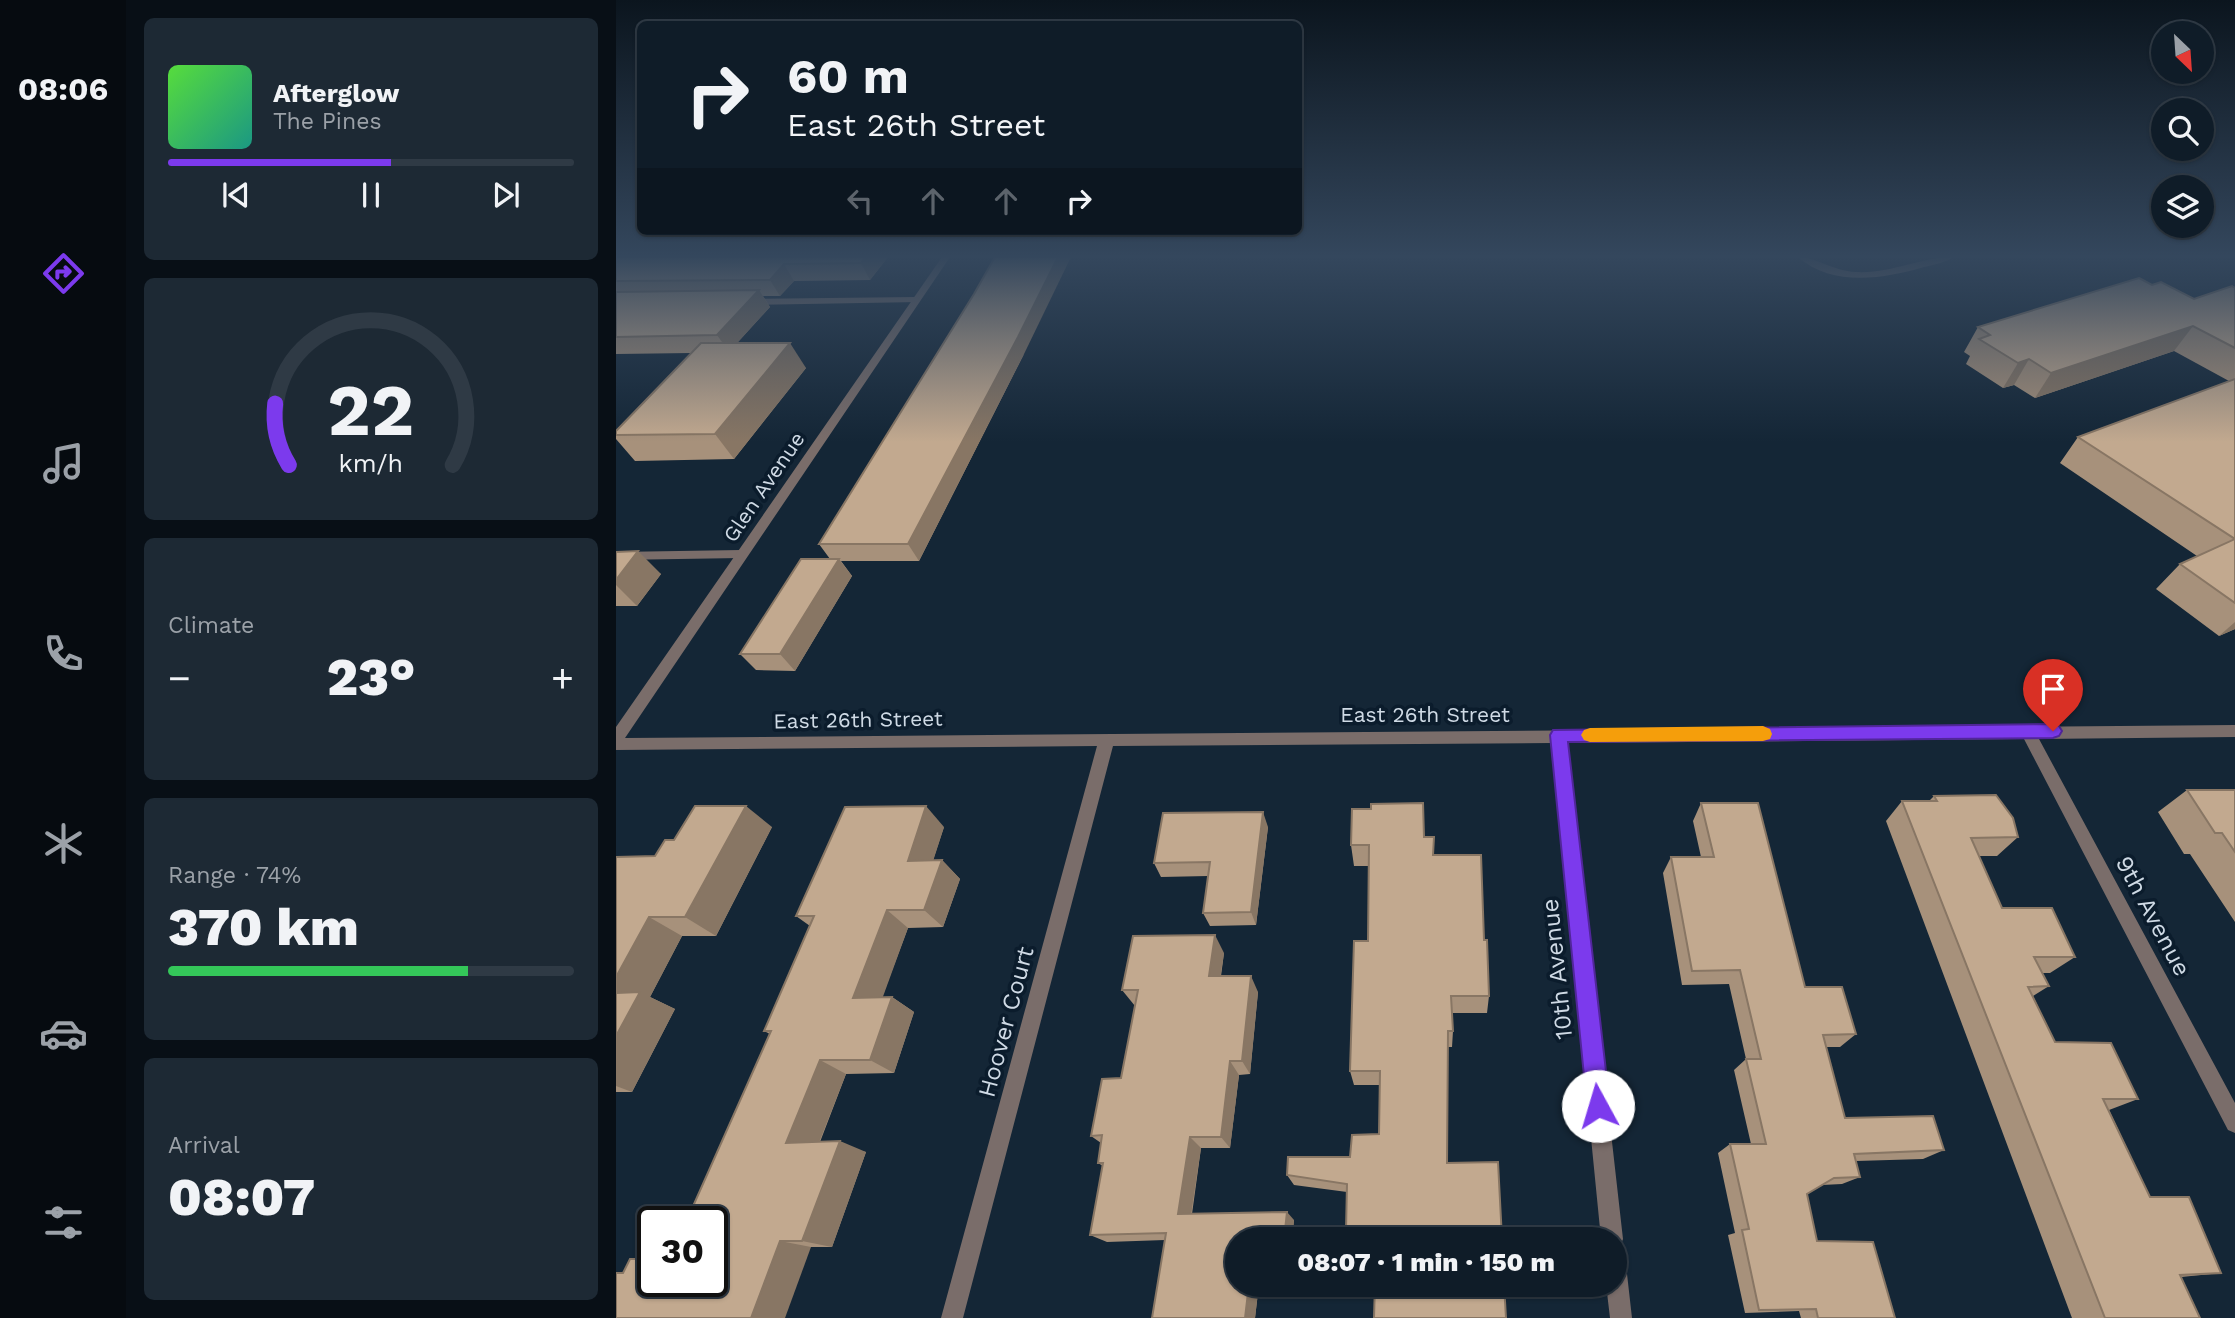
<!DOCTYPE html>
<html lang="en">
<head>
<meta charset="utf-8">
<style>
	body { margin:0; font-family:"Work Sans",sans-serif; background:#1d2934; color:#f1f3f6; height:100vh; display:flex; flex-direction:column; font-size:26px; white-space:nowrap }
	* { box-sizing:border-box; margin:0 }
	p { font-size:23px; color:#9ba1a8 }
	.icon { flex:none; width:38px; height:38px; fill:none; stroke:currentColor; stroke-width:2; stroke-linecap:round; stroke-linejoin:round }
	.map { position:relative; flex:1; overflow:hidden }
	.drawer { display:flex; flex-direction:column; gap:18px; padding:18px; background:#080f16; width:490px }
	.drawer>* { flex:none }
	.banner { position:absolute; left:21px; top:21px; width:665px; height:214px; border-radius:10px; box-shadow:0 2px 5px #0004,0 0 0 2px #2f3a45; background:#0f1c28; color:#f1f3f6; overflow:hidden }
	.needle { width:46px; rotate:155deg }
	.tools { position:absolute; left:1535px; top:21px; display:grid; gap:14px }
	.tools a { display:grid; place-items:center; width:63px; height:63px; border-radius:50%; background:#0f1c28; box-shadow:0 2px 5px #0004,0 0 0 2px #2f3a45; font-size:35px }
	.speed { position:absolute; left:21px; top:1206px; display:flex; gap:14px; font-size:35px; font-weight:700; text-align:center }
	.speed>* { display:grid; place-content:center; width:91px; height:91px; border-radius:50%; background:#0f1c28; box-shadow:0 2px 5px #0004,0 0 0 2px #2f3a45; line-height:1 }
	.speed .limit { border:4px solid #111; border-radius:10px; background:#fff; color:#111 }
	.pin { position:absolute; display:grid; place-items:center; width:60px; height:60px; color:#fff; margin:-72px -30px; border-radius:50% 50% 50% 0; rotate:-45deg; box-shadow:0 0 7px #0007 }
	.pin .icon { rotate:45deg }
	.me { position:absolute; width:77px; margin:-38px; rotate:354deg; stroke-linejoin:round; filter:drop-shadow(0 0 5px #0008) }
	.turn { display:flex; align-items:center; gap:24px; height:147px; padding:0 35px; font-size:32px }
	.turn .icon { width:91px; height:91px; stroke-width:2.5 }
	.turn b { display:block; font-size:49px; line-height:60px }
	.lanes { display:flex; align-items:center; height:66px; padding:0 35px; background:#0003; justify-content:center; gap:35px; direction:ltr }
	.lanes .off { opacity:.35 }
	.big { font-size:52px; font-weight:800; line-height:1.1 }
	.drawer .tile { flex:1; display:flex; flex-direction:column; justify-content:center; gap:10px; min-width:0; padding:0 24px; border-radius:10px; background:#1d2934 }
	.drawer .dial { align-items:center; gap:0 }
	.dial svg { height:182px; overflow:visible; fill:none; stroke:#2f3a45; stroke-width:7; stroke-linecap:round; text-anchor:middle }
	.dial text { fill:#f1f3f6; stroke:none }
	.song { display:flex; align-items:center; gap:21px }
	.cover { width:84px; height:84px; border-radius:10px; background:linear-gradient(135deg,hsl(110 70% 55%),hsl(170 70% 35%)) }
	.played { height:7px; border-radius:4px; background:linear-gradient(90deg,#7c3aed 55%,#2f3a45 55%) }
	.keys { display:flex; justify-content:space-around; direction:ltr }
	.heat { display:flex; justify-content:space-between; align-items:center; font-size:38px; direction:ltr }
	.charge { height:10px; border-radius:5px; background:linear-gradient(90deg,#34c759 74%,#2f3a45 0) }
	.trip { position:absolute; left:609px; top:1227px; width:402px; height:70px; border-radius:35px; background:#0f1c28; box-shadow:0 2px 5px #0004,0 0 0 2px #2f3a45; font-weight:800; line-height:70px; text-align:center }
	main { display:flex; flex:1; min-height:0 }
	.dock { display:flex; flex-direction:column; width:126px; justify-content:space-around; align-items:center; background:#060b10; color:#9ba1a8 }
	.dock .icon { width:49px; height:49px }
	.dock .current { color:#7c3aed }
	.dock b { font-size:32px; color:#f1f3f6 }
	.map>svg:first-child { display:block }
	.lines { fill:none; stroke-linecap:round; stroke-linejoin:round }
	.lane { fill:#7a6d6a; fill-rule:evenodd }
	.street { fill:#7a6d6a; fill-rule:evenodd }
	.wall { fill:#a7917b }
	.shaded-wall { fill:#887664 }
	.building { fill:#c2a98f; stroke:#887664; stroke-width:2 }
	.route { fill:#7c3aed; stroke:#51269a; stroke-width:2 }
	.slow { fill:#f59e0b }
	.labels { text-anchor:middle; stroke-width:7; stroke-linejoin:round; paint-order:stroke }
	.street-label { font-size:21px; fill:#cfdae5; stroke:#0b1c2c }
	.near-street-label { font-size:24px; fill:#cfdae5; stroke:#0b1c2c }
</style>
</head>
<body>
<main>
<nav class="dock">
<b>08:06</b>
<svg class="icon current" aria-label="directions" viewBox="0 0 24 24"><path d="M12 3l9 9-9 9-9-9zM9 14v-3h6M13 9l2 2-2 2"/></svg>
<svg class="icon" aria-label="music" viewBox="0 0 24 24"><path d="M9 18V5l10-2v13"/><circle cx="6" cy="18" r="3"/><circle cx="16" cy="16" r="3"/></svg>
<svg class="icon" aria-label="phone" viewBox="0 0 24 24"><path d="M5 4h4l2 5-3 2q2 4 5 5l2-3 5 2v4C11 20 4 13 5 4z"/></svg>
<svg class="icon" aria-label="climate" viewBox="0 0 24 24"><path d="M12 3v18M4 7l16 10M4 17L20 7"/></svg>
<svg class="icon" aria-label="car" viewBox="0 0 24 24"><path d="M5 17H2v-5l4-1 3-4h7l3 4 3 1v5h-3M9 17h6M6 11h13"/><circle cx="7" cy="17" r="2"/><circle cx="17" cy="17" r="2"/></svg>
<svg class="icon" aria-label="filters" viewBox="0 0 24 24"><path d="M4 7h16M4 17h16"/><circle cx="9" cy="7" r="2"/><circle cx="15" cy="17" r="2"/></svg>
</nav>
<section class="drawer">
<div class="tile">
<div class="song"><i class="cover"></i><div><b>Afterglow</b><p>The Pines</p></div></div>
<div class="played"></div>
<div class="keys"><svg class="icon" aria-label="previous" viewBox="0 0 24 24"><path d="M18 5L8 12l10 7zM5 5v14"/></svg><svg class="icon" aria-label="pause" viewBox="0 0 24 24"><path d="M8 5v14M16 5v14"/></svg><svg class="icon" aria-label="next" viewBox="0 0 24 24"><path d="M6 5l10 7-10 7zM19 5v14"/></svg></div>
</div>
<div class="tile dial"><svg viewBox="0 0 100 80">
<path d="M14 69A42 42 0 1 1 86 69"/>
<path d="M14 69A42 42 0 0 1 8 42" stroke="#7c3aed"/>
<text x="50" y="56" font-size="32" font-weight="700">22</text>
<text x="50" y="72" font-size="11">km/h</text>
</svg></div>
<div class="tile"><p>Climate</p>
<div class="heat"><a>−</a><b class="big">23°</b><a>+</a></div>
</div>
<div class="tile"><p>Range · 74%</p><b class="big">370 km</b><div class="charge"></div></div>
<div class="tile"><p>Arrival</p><b class="big">08:07</b></div>
</section>
<div class="map">
<svg width="1619" height="1318" viewBox="0 0 1619 1318">
	<rect width="100%" height="100%" fill="#142636"/>
	<g class="lines">
		<!-- lane -->
		<g class="lane">
			<path d="M1182 257C1200 257 1217 271 1240 272 1274 274 1305 257 1338 257 1330 262 1318 265 1308 267 1267 279 1216 287 1182 257Z"/>
			<polygon points="300,297 303,298 303,302 133,305 128,302 133,299"/>
			<polygon points="125,550 131,554 125,558 0,560 0,552"/>
		</g>
		<!-- street -->
		<g class="street">
			<polygon points="326,257 334,257 9,738 1619,725 1619,737 1423,739 1619,1103 1619,1133 1612,1130 1408,739 951,743 1007,1239 1004,1247 999,1248 999,1239 985,1239 936,743 497,746 347,1318 325,1318 481,746 0,750 0,727"/>
			<polygon points="999,1254 1007,1257 1010,1265 1016,1318 994,1318 990,1284 999,1284"/>
		</g>
	</g>
	<!-- wall -->
	<g class="wall">
		<polygon points="0,257 272,257 254,280 178,281 164,296 147,296 154,307 121,343 190,368 118,459 19,461 0,439 0,431 75,353 0,354"/>
		<polygon points="1536,285 1578,299 1619,288 1619,629 1603,636 1540,589 1564,564 1581,556 1444,463 1462,437 1613,381 1558,351 1419,398 1398,385 1387,388 1350,364 1354,356 1348,352 1362,327"/>
		<polygon points="408,354 303,561 225,561 236,576 179,671 140,670 124,654 214,559 203,544"/>
		<polygon points="0,552 45,574 21,606 0,606"/>
		<polygon points="1571,790 1619,790 1619,922 1574,854 1568,854 1542,812"/>
		<polygon points="1318,796 1402,837 1381,856 1363,856 1386,908 1459,957 1434,973 1426,973 1433,986 1417,996 1439,1042 1522,1099 1493,1110 1534,1197 1605,1273 1565,1277 1584,1318 1456,1318 1270,821 1286,801 1313,801"/>
		<polygon points="1085,803 1189,987 1240,1034 1224,1047 1210,1047 1229,1118 1328,1150 1307,1159 1240,1161 1244,1177 1226,1184 1206,1185 1191,1194 1201,1241 1279,1318 1185,1318 1183,1311 1129,1313 1112,1235 1119,1233 1102,1153 1114,1144 1135,1144 1118,1070 1130,1059 1113,984 1066,985 1047,873 1055,857 1085,857 1077,821"/>
		<polygon points="156,827 100,936 66,936 34,997 59,1009 16,1092 0,1092 0,857 39,856 58,840"/>
		<polygon points="328,827 317,860 326,860 344,879 327,927 292,928 266,997 276,997 298,1012 278,1073 230,1074 204,1142 250,1152 216,1247 195,1247 96,1281 154,1034 148,1031 194,926 180,916"/>
		<polygon points="652,827 640,925 594,926 587,913 592,876 545,877 538,863"/>
		<polygon points="808,837 868,940 873,996 871,1013 836,1013 837,1031 836,1047 831,1047 733,1235 730,1230 731,1192 678,1185 671,1175 734,1157 763,1134 764,1085 738,1085 734,1071 752,941 753,866 738,866 735,845"/>
		<polygon points="608,953 605,976 642,992 634,1074 623,1075 614,1148 585,1148 576,1214 678,1220 676,1239 621,1239 621,1284 643,1284 639,1318 549,1240 491,1242 474,1235 487,1166 482,1163 485,1143 475,1136 505,1078 519,1006 506,990"/>
	</g>
	<!-- shaded-wall -->
	<g class="shaded-wall">
		<polygon points="250,257 272,257 254,280 245,263"/>
		<polygon points="442,257 455,257 408,354 303,561 292,544"/>
		<polygon points="168,264 178,281 164,296 154,280"/>
		<polygon points="143,290 154,307 113,352 101,335"/>
		<polygon points="1577,326 1558,351 1419,398 1435,373"/>
		<polygon points="174,343 190,368 118,459 99,434"/>
		<polygon points="1413,359 1398,385 1387,388 1402,363"/>
		<polygon points="22,551 45,574 21,606 0,585 0,580"/>
		<polygon points="223,559 236,576 179,671 164,654"/>
		<polygon points="1619,622 1619,629 1603,636"/>
		<polygon points="130,806 156,827 100,936 69,917"/>
		<polygon points="310,806 328,827 311,880 292,861"/>
		<polygon points="647,812 652,827 640,925 635,912"/>
		<polygon points="326,860 344,879 327,927 308,910"/>
		<polygon points="271,910 292,928 261,1013 237,998"/>
		<polygon points="33,917 66,936 34,997 59,1009 16,1092 0,1086 0,977"/>
		<polygon points="599,935 608,953 602,993 593,976"/>
		<polygon points="635,976 642,992 634,1074 626,1061"/>
		<polygon points="276,997 298,1012 278,1073 254,1060"/>
		<polygon points="204,1060 230,1074 199,1153 170,1143"/>
		<polygon points="614,1061 623,1075 614,1148 605,1137"/>
		<polygon points="574,1137 585,1148 574,1222 562,1214"/>
		<polygon points="224,1141 250,1152 216,1247 186,1241"/>
		<polygon points="671,1212 678,1220 676,1239 668,1239"/>
		<polygon points="164,1241 195,1247 169,1318 135,1318"/>
		<polygon points="633,1284 643,1284 639,1318 629,1318"/>
	</g>
	<!-- building -->
	<g class="building">
		<polygon points="0,257 250,257 245,263 168,264 154,280 0,281"/>
		<polygon points="379,257 442,257 402,337 292,544 203,544 358,294"/>
		<polygon points="1523,278 1536,285 1545,282 1578,299 1616,286 1619,288 1619,348 1577,326 1435,373 1413,359 1402,363 1363,339 1374,335 1362,327"/>
		<polygon points="143,290 101,335 0,337 0,292"/>
		<polygon points="85,343 174,343 99,434 0,435 0,431"/>
		<polygon points="1619,379 1619,539 1462,437"/>
		<polygon points="1619,539 1619,603 1564,564"/>
		<polygon points="22,551 0,580 0,552"/>
		<polygon points="185,559 223,559 164,654 124,654"/>
		<polygon points="1571,790 1619,790 1619,852 1606,833 1599,833"/>
		<polygon points="1380,795 1397,818 1402,837 1355,838 1386,908 1436,908 1459,957 1418,957 1433,986 1412,987 1439,1042 1495,1043 1522,1099 1487,1099 1534,1197 1573,1197 1605,1273 1564,1275 1584,1318 1489,1318 1286,801 1321,801 1318,796"/>
		<polygon points="807,803 808,837 818,837 817,855 865,855 868,940 871,940 873,996 835,996 837,1031 832,1031 831,1163 882,1162 886,1239 733,1239 734,1229 730,1230 731,1184 671,1175 672,1157 734,1157 736,1135 763,1134 764,1071 734,1071 738,941 752,941 753,845 735,845 736,809 755,809 755,804"/>
		<polygon points="1085,803 1142,803 1189,987 1226,987 1240,1034 1207,1035 1229,1118 1317,1116 1328,1150 1238,1154 1244,1177 1218,1178 1191,1194 1201,1241 1257,1242 1279,1318 1202,1318 1200,1309 1143,1310 1126,1230 1133,1229 1114,1144 1150,1144 1130,1059 1145,1059 1124,970 1076,971 1055,857 1098,857"/>
		<polygon points="79,806 130,806 69,917 33,917 0,977 0,857 39,856 49,840 58,840"/>
		<polygon points="310,806 292,861 326,860 308,910 271,910 237,998 276,997 254,1060 204,1060 170,1143 224,1141 186,1241 164,1241 135,1318 0,1318 0,1273 7,1273 14,1259 37,1259 37,1281 96,1281 96,1222 70,1222 155,1031 148,1031 198,916 180,916 229,807"/>
		<polygon points="647,812 635,912 587,913 594,862 538,863 547,813"/>
		<polygon points="599,935 593,976 635,976 626,1061 614,1061 605,1137 574,1137 562,1214 671,1212 668,1239 621,1239 621,1284 633,1284 629,1318 536,1318 550,1233 474,1235 487,1163 482,1163 486,1135 475,1136 486,1079 505,1078 522,990 506,990 517,936"/>
		<polygon points="24,992 0,1036 0,993"/>
		<polygon points="759,1284 888,1284 890,1318 758,1318"/>
	</g>
	<!-- sky -->
	<linearGradient id="sky" x2="0" y2="1"><stop stop-color="#0b151e"/><stop offset="0.58" stop-color="#34475d"/><stop offset="1" stop-color="#34475d" stop-opacity="0"/></linearGradient>
	<rect width="1619" height="442" fill="url(#sky)"/>
	<!-- route -->
	<polygon class="route" points="1437,724 1443,726 1446,731 1443,736 1437,738 952,742 994,1106 990,1114 982,1118 974,1114 971,1106 934,735 937,730"/>
	<!-- slow -->
	<polygon class="slow" points="1147,726 1154,729 1156,734 1154,739 1147,741 974,742 968,740 965,735 968,730 974,728"/>
	<g class="labels">
		<!-- street labels -->
		<g class="street-label">
			<text transform="translate(148 487) rotate(-56)" y="7">Glen Avenue</text>
			<text x="809" y="722">East 26th Street</text>
			<text transform="translate(242 720) rotate(-1)" y="7">East 26th Street</text>
		</g>
		<!-- near-street labels -->
		<g class="near-street-label">
			<text transform="translate(1537 916) rotate(62)" y="8">9th Avenue</text>
			<text transform="translate(941 969) rotate(-96)" y="8">10th Avenue</text>
			<text transform="translate(390 1022) rotate(-75)" y="8">Hoover Court</text>
		</g>
	</g>
</svg>
<div class="tools">
<a><svg class="needle" viewBox="-14 -14 28 28"><path d="M0-13l5 13h-10z" fill="#e53935"/><path d="M0 13l5-13h-10z" fill="#9ba1a8"/></svg></a>
<a><svg class="icon" aria-label="search" viewBox="0 0 24 24"><circle cx="10" cy="10" r="6"/><path d="M15 15l6 6"/></svg></a>
<a><svg class="icon" aria-label="layers" viewBox="0 0 24 24"><path d="M12 4l9 5-9 5-9-5zM3 14l9 5 9-5"/></svg></a>
</div>
<div class="speed"><div class="limit">30</div></div>
<div class="pin" style="left:1437px;top:731px;background:#d93025"><svg class="icon" aria-label="arrive" viewBox="0 0 24 24"><path d="M6 21V4h12l-3 4 3 4H6"/></svg></div>
<svg class="me" style="left:982px;top:1106px" viewBox="-20 -20 40 40"><circle r="19" fill="#fff"/><path d="M0-13L10 11 0 6-10 11z" fill="#7c3aed"/></svg>
<div class="trip">08:07 · 1 min · 150 m</div>
<div class="banner">
<div class="turn"><svg class="icon" aria-label="right" viewBox="0 0 24 24"><path d="M7 20v-9h11M14 6l5 5-5 5"/></svg><div><b>60 m</b>East 26th Street</div></div>
<div class="lanes"><svg class="icon off" aria-label="left" viewBox="0 0 24 24"><path d="M17 20v-9H6M10 6l-5 5 5 5"/></svg><svg class="icon off" aria-label="ahead" viewBox="0 0 24 24"><path d="M12 20V5M6 11l6-6 6 6"/></svg><svg class="icon off" aria-label="ahead" viewBox="0 0 24 24"><path d="M12 20V5M6 11l6-6 6 6"/></svg><svg class="icon" aria-label="right" viewBox="0 0 24 24"><path d="M7 20v-9h11M14 6l5 5-5 5"/></svg></div>
</div>
</div>
</main>
</body>
</html>
